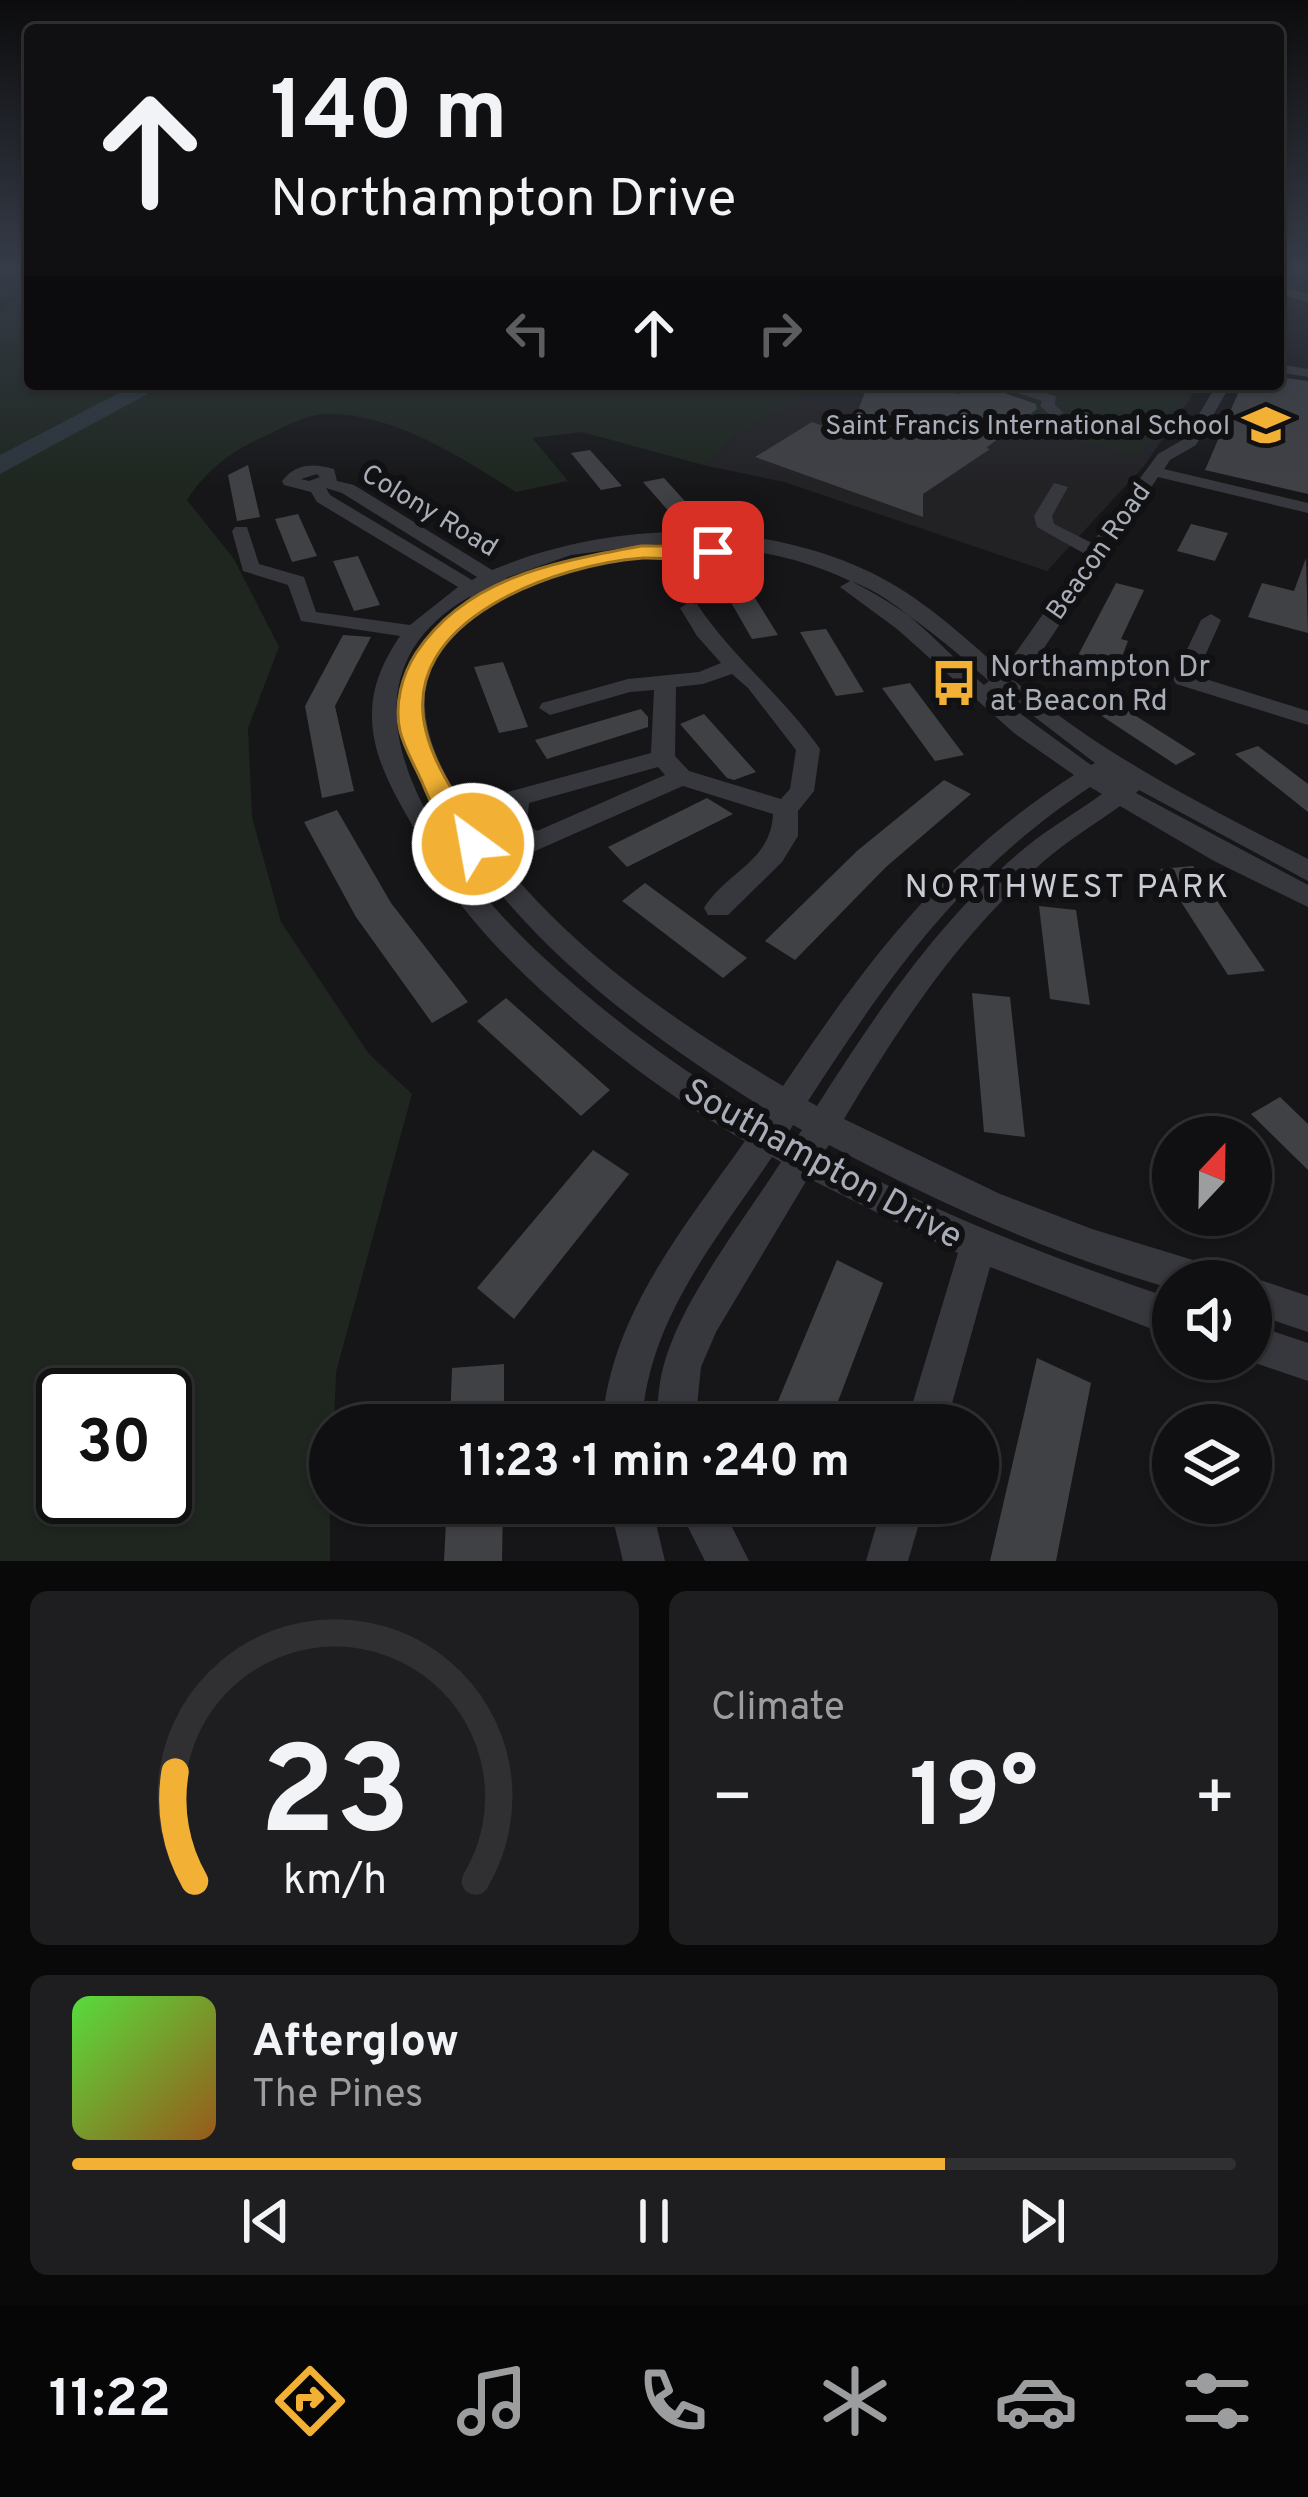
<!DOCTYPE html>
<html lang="en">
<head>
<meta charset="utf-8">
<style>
	body { margin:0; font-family:Overpass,sans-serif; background:#1e1e20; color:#f1f3f6; height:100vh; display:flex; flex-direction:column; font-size:45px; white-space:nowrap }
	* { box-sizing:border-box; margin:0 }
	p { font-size:39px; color:#9c9d9f }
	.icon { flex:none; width:66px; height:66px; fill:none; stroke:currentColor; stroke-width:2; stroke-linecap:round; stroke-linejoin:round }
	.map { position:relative; height:1561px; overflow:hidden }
	.drawer { display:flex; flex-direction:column; gap:30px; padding:30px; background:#09090a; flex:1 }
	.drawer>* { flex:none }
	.top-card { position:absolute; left:24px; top:24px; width:1260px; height:366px; border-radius:12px; box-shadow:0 3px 9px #0004,0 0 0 3px #303032; background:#101012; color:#f1f3f6; overflow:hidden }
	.needle { width:78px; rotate:22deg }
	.fabs { position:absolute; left:1152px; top:1116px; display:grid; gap:24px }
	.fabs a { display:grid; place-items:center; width:120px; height:120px; border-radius:50%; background:#101012; box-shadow:0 3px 9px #0004,0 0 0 3px #303032; font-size:60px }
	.speed { position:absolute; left:36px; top:1368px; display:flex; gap:24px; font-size:60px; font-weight:700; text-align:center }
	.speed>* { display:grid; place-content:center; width:156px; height:156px; border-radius:50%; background:#101012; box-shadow:0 3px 9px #0004,0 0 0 3px #303032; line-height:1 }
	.speed .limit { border:6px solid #111; border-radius:18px; background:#fff; color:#111 }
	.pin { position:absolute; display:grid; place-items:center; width:102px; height:102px; color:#fff; margin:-51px; border-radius:24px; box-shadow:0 6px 18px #0006 }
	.me { position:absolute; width:132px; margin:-66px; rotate:328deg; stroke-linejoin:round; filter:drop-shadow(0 0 9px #0008) }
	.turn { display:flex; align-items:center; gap:42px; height:252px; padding:0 48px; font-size:54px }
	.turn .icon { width:156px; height:156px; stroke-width:2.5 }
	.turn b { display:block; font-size:84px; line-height:102px }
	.lanes { display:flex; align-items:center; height:114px; padding:0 48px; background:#0003; justify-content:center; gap:60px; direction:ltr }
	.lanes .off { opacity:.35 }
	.big { font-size:90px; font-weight:700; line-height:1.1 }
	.drawer .card { flex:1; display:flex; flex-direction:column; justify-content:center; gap:18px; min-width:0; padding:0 42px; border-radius:18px; background:#1e1e20 }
	.drawer .dial { align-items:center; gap:0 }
	.dial svg { height:312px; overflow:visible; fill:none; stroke:#303032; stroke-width:7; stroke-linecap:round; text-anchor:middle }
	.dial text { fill:#f1f3f6; stroke:none }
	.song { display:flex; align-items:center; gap:36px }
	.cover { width:144px; height:144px; border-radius:18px; background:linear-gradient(135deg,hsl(110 70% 55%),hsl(30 70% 35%)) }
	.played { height:12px; border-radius:6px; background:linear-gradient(90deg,#f2b134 75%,#303032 75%) }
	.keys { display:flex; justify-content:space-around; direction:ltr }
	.heat { display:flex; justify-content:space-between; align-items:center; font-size:66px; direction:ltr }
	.drawer .tiles { flex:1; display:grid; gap:30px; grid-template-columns:1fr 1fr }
	.card:last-child { grid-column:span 2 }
	.trip { position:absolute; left:309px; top:1404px; width:690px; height:120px; border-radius:60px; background:#101012; box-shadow:0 3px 9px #0004,0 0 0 3px #303032; font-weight:700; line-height:120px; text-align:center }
	.tab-bar { display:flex; height:192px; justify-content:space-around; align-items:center; background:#060607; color:#9c9d9f }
	.tab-bar .icon { width:84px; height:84px }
	.tab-bar .active { color:#f2b134 }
	.tab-bar b { font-size:54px; color:#f1f3f6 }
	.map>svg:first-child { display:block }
	.built { fill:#222225 }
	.green { fill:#1e261f; fill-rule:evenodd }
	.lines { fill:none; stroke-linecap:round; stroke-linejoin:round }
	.river { fill:#2c353c; fill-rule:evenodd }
	.building { fill:#404145 }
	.minor { fill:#37383d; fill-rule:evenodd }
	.route { fill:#f2b134; stroke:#9d7322; stroke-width:3 }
	.labels { text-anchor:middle; stroke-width:12; stroke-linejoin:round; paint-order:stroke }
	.far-poi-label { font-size:27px; fill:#a8adb8; stroke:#111113; text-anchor:end }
	.far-street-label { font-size:27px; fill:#a8adb8; stroke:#111113 }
	.poi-label { font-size:30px; fill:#a8adb8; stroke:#111113; text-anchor:start }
	.neighbourhood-label { font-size:33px; letter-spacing:3px; fill:#c9ccd4; stroke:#111113 }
	.near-street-label { font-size:36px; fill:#a8adb8; stroke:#111113 }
</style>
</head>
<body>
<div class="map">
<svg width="1308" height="1561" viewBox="0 0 1308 1561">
	<rect width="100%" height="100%" fill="#161618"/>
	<!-- built -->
	<polygon class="built" points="785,384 1200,384 1144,466 1047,571 784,482 707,466"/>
	<!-- green -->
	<g class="green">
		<path d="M0 278 30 279V384H827L737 434 707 466 582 432 532 438 568 481 516 492C462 458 394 413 327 414 306 414 284 427 265 436 232 451 207 469 187 500L234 559 279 647 248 728 252 817 281 922 369 1054 412 1094 336 1372 334 1425H330V1561H0V312L18 298 0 297ZM165 1395V1497H63V1395Z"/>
		<polygon points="1010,384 1198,384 1137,456 1032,429 1024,388"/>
	</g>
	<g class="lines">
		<!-- river -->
		<polygon class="river" points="136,384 166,384 0,474 0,455"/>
	</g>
	<!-- building -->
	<g class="building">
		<polygon points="1278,377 1308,381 1308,494 1205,470 1242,384 1278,384"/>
		<polygon points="868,384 922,384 958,394 970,387 987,387 1036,404 1037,409 986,448 990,449 923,494 923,517 755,457 812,422 849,435"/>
		<polygon points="590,450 622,486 601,490 571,453"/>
		<polygon points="248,465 260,517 237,521 228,475"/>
		<polygon points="664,478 701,519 679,523 643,482"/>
		<polygon points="298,514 317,556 292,562 275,519"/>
		<polygon points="1191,524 1228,533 1215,561 1177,551"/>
		<polygon points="358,556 380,605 354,611 333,561"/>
		<polygon points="1306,558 1308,633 1248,617 1262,583 1294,591"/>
		<polygon points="745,582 778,635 752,639 721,585"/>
		<polygon points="1116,583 1144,590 1121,639 1128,641 1120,662 1111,660 1106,672 1074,663"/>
		<polygon points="826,629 864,692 836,696 800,632"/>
		<polygon points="343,635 371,637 335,706 354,791 322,798 305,706"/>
		<polygon points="503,662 528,727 499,733 474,667"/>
		<polygon points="910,683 964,755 935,761 882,688"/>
		<polygon points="1098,692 1196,754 1176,765 1079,701"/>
		<polygon points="641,709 648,717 648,727 547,759 535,740"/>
		<polygon points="704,714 756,772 734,780 727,778 680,724"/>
		<polygon points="1258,746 1308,784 1308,812 1235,754"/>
		<polygon points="944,780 971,794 886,867 795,960 765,941 857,851"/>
		<polygon points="707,798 733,814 627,867 608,847"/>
		<polygon points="337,810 391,903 468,1002 432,1023 356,917 304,822"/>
		<polygon points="1193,866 1200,876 1265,971 1228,975 1160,869"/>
		<polygon points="645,883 747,958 723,978 622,901"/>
		<polygon points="1039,906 1076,910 1090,1005 1050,999"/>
		<polygon points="972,993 1010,997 1025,1137 984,1132"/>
		<polygon points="506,998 610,1090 581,1116 477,1021"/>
		<polygon points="1280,1097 1308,1124 1308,1170 1251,1114"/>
		<polygon points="593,1150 629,1174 514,1319 477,1288"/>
		<polygon points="837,1260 883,1283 829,1425 768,1425"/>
		<polygon points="1037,1358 1091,1383 1056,1561 990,1561"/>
		<polygon points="504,1364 504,1425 450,1425 452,1368"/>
		<polygon points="447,1503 503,1503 502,1561 444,1561"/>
	</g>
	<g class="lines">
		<!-- minor -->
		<g class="minor">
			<polygon points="1278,285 1308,294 1308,302 1278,293"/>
			<polygon points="1278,364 1308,369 1308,377 1278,372"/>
			<polygon points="990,384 1013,384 1056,396 1055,405 1064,413 1051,416 1040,406 1042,401"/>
			<path d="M1217 384H1231L1196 445 1170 460 1164 469 1308 503V513L1158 477 1026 675 1016 682C1104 756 1206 807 1308 859V881L1139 790 1136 793 1308 885V907L1214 861 1120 806C1095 824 1067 841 1044 861 960 934 900 1025 844 1119L1000 1194 1092 1229 1219 1268 1224 1281H1173V1289C1053 1255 939 1203 829 1145L824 1152C935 1214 1053 1258 1173 1299V1337L990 1267 946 1425H906L958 1253 808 1178 716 1332 701 1367 695 1425H655C658 1407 658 1386 663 1368 679 1303 744 1220 781 1162L772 1157C716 1240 647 1321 642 1425H602C611 1314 683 1229 745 1141 642 1081 509 978 442 879 430 861 421 841 411 823 391 788 371 753 372 712 373 683 384 660 400 636L301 621 288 585 243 571 232 531 235 527H247L259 564 304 577 316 612 410 625 458 587 317 502 311 492 284 485 282 481C296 463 313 463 334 469L337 481 354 485 492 570C609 521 754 517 870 572 920 596 962 635 1003 671L1085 554 1037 527 1034 516 1054 483 1068 487 1052 516 1054 524 1092 543 1158 454 1184 439ZM317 474 320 477 309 481 301 479ZM326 488 342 493 477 577 472 580 330 495ZM656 544C809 545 878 581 989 681L984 685C943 650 903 599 850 581L840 587 897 629 1014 733 1074 775C942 860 869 959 783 1086 655 1010 530 922 454 791 430 748 411 700 438 653 456 624 486 606 515 590V582L506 578 571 555ZM471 596C469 600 456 609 447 617 430 634 414 654 407 678 393 722 414 761 435 799 511 936 636 1028 767 1110L762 1117C683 1073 608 1017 542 956 448 869 309 687 471 596ZM1002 692 1095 763 1091 765 996 696ZM1090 787 1102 794C1077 812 1049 828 1026 847 939 919 877 1012 817 1106L808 1101C891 973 961 873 1090 787ZM793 1125 802 1130 797 1137 789 1132Z"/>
			<path d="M690 602 697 604C732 657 783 696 820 749L814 791 798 811V836L782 862 728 915H708L704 908C727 871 771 862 773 814L683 786 535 851 505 834 501 828 508 792 651 753 654 690 630 692 550 715 539 708 542 703 628 679 699 672 721 663 697 636 680 608ZM732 674 748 688 796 750 790 789 781 799 689 771 675 756 676 687 703 684ZM658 767 665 775 537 831 527 824 529 803Z"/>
			<polygon points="1211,614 1221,620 1196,676 1308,711 1308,725 1176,684 1173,679 1201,620"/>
			<polygon points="1251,1277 1308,1296 1308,1332 1251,1313 1251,1281 1241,1281"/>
			<polygon points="1251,1324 1308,1343 1308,1381 1244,1359 1251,1359"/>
			<polygon points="609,1503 651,1503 665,1561 623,1561"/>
			<polygon points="676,1503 720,1503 749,1561 705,1561"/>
			<polygon points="883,1503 925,1503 908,1561 866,1561"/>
		</g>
	</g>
	<!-- sky -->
	<linearGradient id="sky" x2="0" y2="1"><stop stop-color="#0c0c0d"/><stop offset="0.55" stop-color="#363c48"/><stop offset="1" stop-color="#363c48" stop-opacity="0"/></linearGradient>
	<rect width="1308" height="489" fill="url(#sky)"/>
	<!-- route -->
	<path class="route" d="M641 546H713L724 552C706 566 667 557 643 558 559 564 397 619 426 731 436 773 466 809 487 844L473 855C447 847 432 805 422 782 415 766 404 748 400 731 394 704 402 675 416 653 467 576 557 562 641 546Z"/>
	<!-- icons -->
	<defs>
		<symbol id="school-bare" viewBox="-9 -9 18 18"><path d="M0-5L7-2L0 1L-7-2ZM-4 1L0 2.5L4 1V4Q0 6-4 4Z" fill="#f2b134" stroke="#111113" stroke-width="2.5" paint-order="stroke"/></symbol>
		<symbol id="bus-bare" viewBox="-9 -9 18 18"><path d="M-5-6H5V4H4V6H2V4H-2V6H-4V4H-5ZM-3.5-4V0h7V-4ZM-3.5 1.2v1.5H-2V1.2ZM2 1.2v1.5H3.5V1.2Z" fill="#f2b134" stroke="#111113" stroke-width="2.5" paint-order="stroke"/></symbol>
	</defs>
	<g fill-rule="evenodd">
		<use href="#school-bare" x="1233" y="392" width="66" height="66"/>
		<use href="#bus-bare" x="921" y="650" width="66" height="66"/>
	</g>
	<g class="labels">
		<!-- far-poi labels -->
		<g class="far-poi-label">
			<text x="1230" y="434">Saint Francis International School</text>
		</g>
		<!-- far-street labels -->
		<g class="far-street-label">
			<text transform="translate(430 510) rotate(31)" y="9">Colony Road</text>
			<text transform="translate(1098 551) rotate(-55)" y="9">Beacon Road</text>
		</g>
		<!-- poi labels -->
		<g class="poi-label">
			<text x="990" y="676">Northampton Dr<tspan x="990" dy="34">at Beacon Rd</tspan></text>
		</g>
		<!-- neighbourhood labels -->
		<g class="neighbourhood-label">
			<text x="1068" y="897">NORTHWEST PARK</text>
		</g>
		<!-- near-street labels -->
		<g class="near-street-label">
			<text transform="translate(824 1162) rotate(29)" y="13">Southampton Drive</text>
		</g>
	</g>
</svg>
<div class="fabs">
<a><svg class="needle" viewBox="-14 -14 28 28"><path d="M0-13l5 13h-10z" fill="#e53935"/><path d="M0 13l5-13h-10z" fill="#9c9d9f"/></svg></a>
<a><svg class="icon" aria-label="sound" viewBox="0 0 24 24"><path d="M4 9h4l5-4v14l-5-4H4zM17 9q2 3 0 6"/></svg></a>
<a><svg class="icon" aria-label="layers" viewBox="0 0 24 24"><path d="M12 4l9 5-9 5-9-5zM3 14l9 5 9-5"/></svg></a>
</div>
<div class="speed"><div class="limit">30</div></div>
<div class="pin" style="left:713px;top:552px;background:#d93025"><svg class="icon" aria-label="arrive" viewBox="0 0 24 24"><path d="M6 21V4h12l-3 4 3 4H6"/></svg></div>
<svg class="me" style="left:473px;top:844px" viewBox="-20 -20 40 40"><circle r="17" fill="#f2b134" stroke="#fff" stroke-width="3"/><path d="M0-11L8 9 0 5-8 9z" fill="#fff"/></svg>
<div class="trip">11:23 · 1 min · 240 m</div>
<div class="top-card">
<div class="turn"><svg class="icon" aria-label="ahead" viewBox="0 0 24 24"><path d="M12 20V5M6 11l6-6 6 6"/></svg><div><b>140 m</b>Northampton Drive</div></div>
<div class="lanes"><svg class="icon off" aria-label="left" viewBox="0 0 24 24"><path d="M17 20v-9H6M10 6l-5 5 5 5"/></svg><svg class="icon" aria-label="ahead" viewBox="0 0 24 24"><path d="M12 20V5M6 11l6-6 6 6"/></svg><svg class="icon off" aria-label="right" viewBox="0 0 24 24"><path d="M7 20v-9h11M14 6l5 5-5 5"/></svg></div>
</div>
</div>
<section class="drawer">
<div class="tiles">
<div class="card dial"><svg viewBox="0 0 100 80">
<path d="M14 69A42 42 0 1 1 86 69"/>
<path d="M14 69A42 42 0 0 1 9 41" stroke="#f2b134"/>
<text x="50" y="56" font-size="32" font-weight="700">23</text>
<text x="50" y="72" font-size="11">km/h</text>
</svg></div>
<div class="card"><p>Climate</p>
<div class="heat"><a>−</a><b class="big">19°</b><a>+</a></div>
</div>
<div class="card">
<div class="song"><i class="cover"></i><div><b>Afterglow</b><p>The Pines</p></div></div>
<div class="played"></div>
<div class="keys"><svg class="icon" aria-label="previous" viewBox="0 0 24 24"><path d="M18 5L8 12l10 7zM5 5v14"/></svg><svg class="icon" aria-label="pause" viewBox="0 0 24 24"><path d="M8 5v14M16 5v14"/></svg><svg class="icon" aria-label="next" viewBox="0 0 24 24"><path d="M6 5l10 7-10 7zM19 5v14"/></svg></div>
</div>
</div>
</section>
<nav class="tab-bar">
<b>11:22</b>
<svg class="icon active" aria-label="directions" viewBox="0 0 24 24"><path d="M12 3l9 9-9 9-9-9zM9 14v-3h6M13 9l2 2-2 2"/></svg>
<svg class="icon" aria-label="music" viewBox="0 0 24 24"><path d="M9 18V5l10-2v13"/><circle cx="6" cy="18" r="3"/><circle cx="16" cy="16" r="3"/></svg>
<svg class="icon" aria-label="phone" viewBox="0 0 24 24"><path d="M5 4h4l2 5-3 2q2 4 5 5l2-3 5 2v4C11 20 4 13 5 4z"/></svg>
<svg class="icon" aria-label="climate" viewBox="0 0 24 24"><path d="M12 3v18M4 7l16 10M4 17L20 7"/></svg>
<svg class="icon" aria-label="car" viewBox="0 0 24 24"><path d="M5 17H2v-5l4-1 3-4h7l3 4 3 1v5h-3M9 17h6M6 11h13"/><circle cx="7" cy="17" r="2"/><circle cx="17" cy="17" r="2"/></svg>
<svg class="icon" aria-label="filters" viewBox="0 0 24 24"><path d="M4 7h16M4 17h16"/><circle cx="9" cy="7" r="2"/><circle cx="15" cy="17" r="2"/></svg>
</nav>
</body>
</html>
